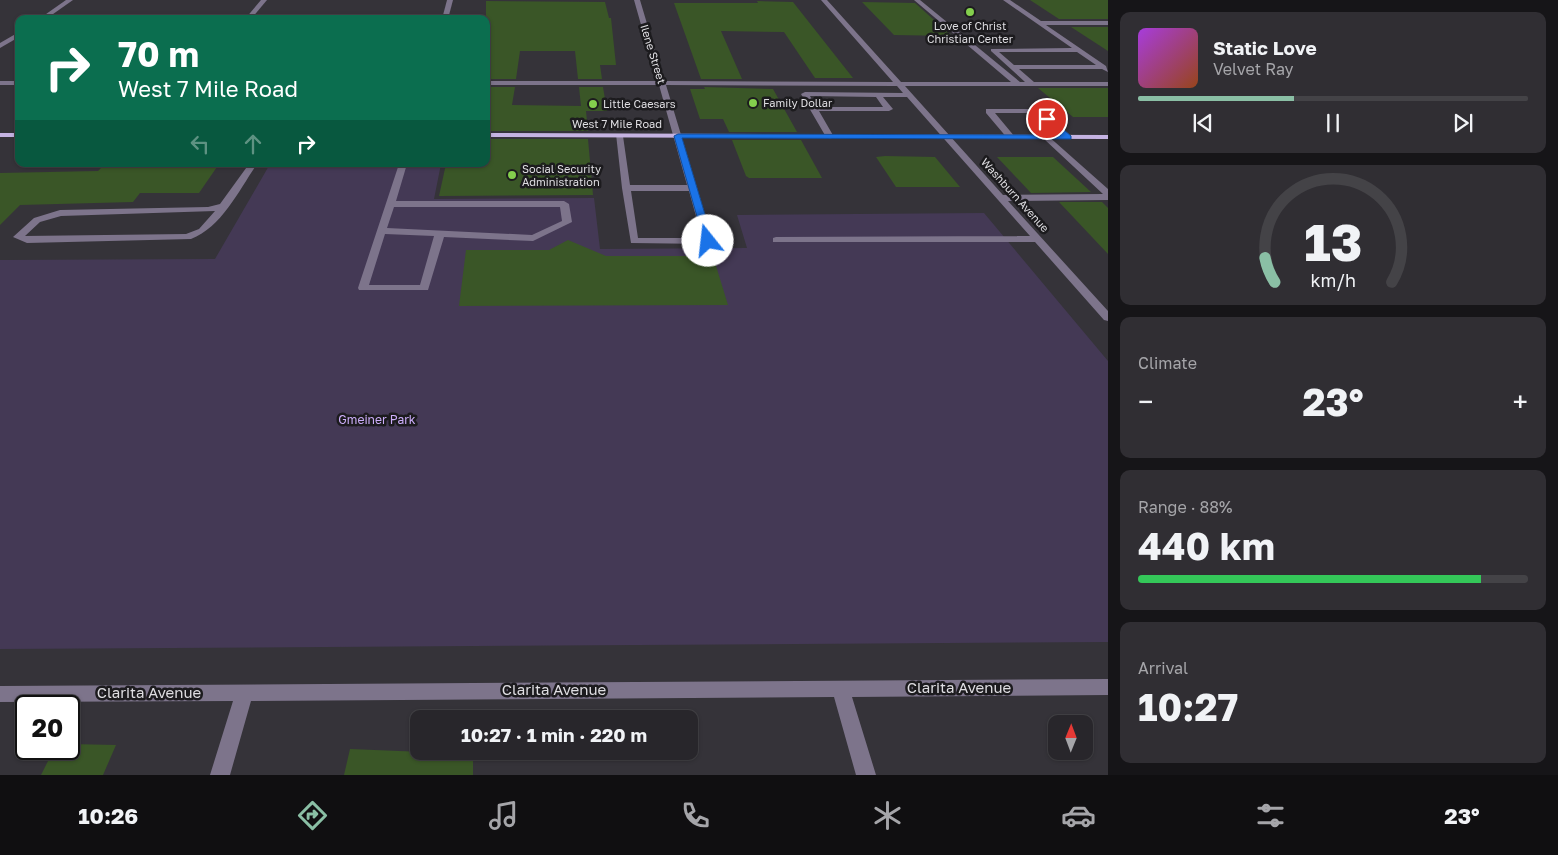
<!DOCTYPE html>
<html lang="en">
<head>
<meta charset="utf-8">
<style>
	body { margin:0; font-family:"Golos Text",sans-serif; background:#302e33; color:#f1f3f6; height:100vh; display:flex; flex-direction:column; font-size:19px; white-space:nowrap }
	* { box-sizing:border-box; margin:0 }
	p { font-size:16px; color:#a5a5a9 }
	.icon { flex:none; width:28px; height:28px; fill:none; stroke:currentColor; stroke-width:2; stroke-linecap:round; stroke-linejoin:round }
	.map { position:relative; flex:1; overflow:hidden }
	.side { display:flex; flex-direction:column; gap:12px; padding:12px; background:#161518; width:450px }
	.side>* { flex:none }
	.hud { position:absolute; left:15px; top:15px; width:475px; height:152px; border-radius:10px; box-shadow:0 1px 4px #0004,0 0 0 1px #444347; background:#0b6e4f; color:#fff; overflow:hidden }
	.needle { width:32px; rotate:1deg }
	.tools { position:absolute; left:1048px; top:715px; display:grid; gap:10px }
	.tools a { display:grid; place-items:center; width:45px; height:45px; border-radius:10px; background:#28262b; box-shadow:0 1px 4px #0004,0 0 0 1px #444347; font-size:25px }
	.speed { position:absolute; left:15px; top:695px; display:flex; gap:10px; font-size:25px; font-weight:700; text-align:center }
	.speed>* { display:grid; place-content:center; width:65px; height:65px; border-radius:50%; background:#28262b; box-shadow:0 1px 4px #0004,0 0 0 1px #444347; line-height:1 }
	.speed .limit { border:2px solid #111; border-radius:8px; background:#fff; color:#111 }
	.pin { position:absolute; display:grid; place-items:center; width:42px; height:42px; color:#fff; margin:-21px; border:2px solid #fff; border-radius:50%; box-shadow:0 1px 5px #0007 }
	.me { position:absolute; width:55px; margin:-28px; rotate:344deg; stroke-linejoin:round; filter:drop-shadow(0 0 4px #0008) }
	.turn { display:flex; align-items:center; gap:18px; height:105px; padding:0 20px; font-size:22px }
	.turn .icon { width:65px; height:65px; stroke-width:2.5 }
	.turn b { display:block; font-size:35px; line-height:42px }
	.lanes { display:flex; align-items:center; height:48px; padding:0 20px; background:#0003; justify-content:center; gap:25px; direction:ltr }
	.lanes .off { opacity:.35 }
	.big { font-size:38px; font-weight:700; line-height:1.1 }
	.side .widget { flex:1; display:flex; flex-direction:column; justify-content:center; gap:8px; min-width:0; padding:0 18px; border-radius:10px; background:#302e33 }
	.side .dial { align-items:center; gap:0 }
	.dial svg { height:130px; overflow:visible; fill:none; stroke:#444347; stroke-width:7; stroke-linecap:round; text-anchor:middle }
	.dial text { fill:#f1f3f6; stroke:none }
	.song { display:flex; align-items:center; gap:15px }
	.cover { width:60px; height:60px; border-radius:8px; background:linear-gradient(135deg,hsl(280 70% 55%),hsl(20 70% 35%)) }
	.played { height:5px; border-radius:2px; background:linear-gradient(90deg,#8abfa5 40%,#444347 40%) }
	.keys { display:flex; justify-content:space-around; direction:ltr }
	.heat { display:flex; justify-content:space-between; align-items:center; font-size:28px; direction:ltr }
	.charge { height:8px; border-radius:4px; background:linear-gradient(90deg,#34c759 88%,#444347 0) }
	.trip { position:absolute; left:410px; top:710px; width:288px; height:50px; border-radius:10px; background:#28262b; box-shadow:0 1px 4px #0004,0 0 0 1px #444347; font-weight:700; line-height:50px; text-align:center }
	.tab-bar { display:flex; height:80px; justify-content:space-around; align-items:center; background:#100f11; color:#a5a5a9 }
	.tab-bar .icon { width:35px; height:35px }
	.tab-bar .current { color:#8abfa5 }
	.tab-bar b { font-size:22px; color:#f1f3f6 }
	main { display:flex; flex:1; min-height:0 }
	.map>svg:first-child { display:block }
	.green { fill:#443955 }
	.building { fill:#3a5627 }
	.lines { fill:none; stroke-linecap:round; stroke-linejoin:round }
	.minor { fill:#7d748b; fill-rule:evenodd }
	.major { fill:#c5b3e2; fill-rule:evenodd }
	.route { fill:#1a73e8; stroke:#114b97 }
	.poi-dot { fill:#84cf4d; stroke:#1c1b1e; stroke-width:2 }
	.labels { text-anchor:middle; stroke-width:5; stroke-linejoin:round; paint-order:stroke }
	.far-poi-label { font-size:11px; fill:#dfdee2; stroke:#1c1b1e; text-anchor:start }
	.far-street-label { font-size:11px; fill:#dfdee2; stroke:#1c1b1e }
	.park-label { font-size:12px; fill:#cdaefa; stroke:#1c1b1e }
	.near-street-label { font-size:15px; fill:#dfdee2; stroke:#1c1b1e }
</style>
</head>
<body>
<main>
<div class="map">
<svg width="1108" height="775" viewBox="0 0 1108 775">
	<rect width="100%" height="100%" fill="#353339"/>
	<!-- green -->
	<polygon class="green" points="270,164 441,164 434,199 594,198 600,249 747,248 737,215 984,213 1108,361 1108,642 0,649 0,260 215,259"/>
	<!-- building -->
	<g class="building">
		<polygon points="1030,0 1108,0 1108,19 1059,19"/>
		<polygon points="486,1 605,2 609,18 611,18 616,65 600,65 602,79 578,79 575,51 520,51 516,79 486,79"/>
		<polygon points="757,1 793,2 853,78 815,78 784,32 721,31 742,79 701,79 674,3 758,3"/>
		<polygon points="862,2 915,3 952,36 894,35"/>
		<polygon points="1071,27 1108,27 1108,51"/>
		<polygon points="486,87 515,87 512,105 581,106 579,87 603,87 607,111 586,111 588,131 486,131"/>
		<polygon points="704,87 773,89 797,132 729,132 723,119 700,119 690,89 705,89"/>
		<polygon points="1038,88 1108,88 1108,117 1073,117"/>
		<polygon points="486,139 588,139 593,195 439,196 446,164 486,164"/>
		<polygon points="732,140 801,140 822,178 749,178 746,176"/>
		<polygon points="885,156 935,157 960,187 896,187 876,157"/>
		<polygon points="997,157 1053,157 1091,192 1031,193"/>
		<polygon points="219,164 199,193 140,193 133,202 20,205 0,225 0,173 98,171 104,165"/>
		<polygon points="1059,202 1102,202 1108,208 1108,254"/>
		<polygon points="568,240 606,256 713,256 728,305 459,306 466,250 549,250"/>
		<polygon points="69,744 116,745 103,775 41,775 54,749 69,749"/>
		<polygon points="350,749 473,754 473,775 344,775"/>
	</g>
	<g class="lines">
		<!-- minor -->
		<g class="minor">
			<polygon points="66,0 73,0 46,19 39,19"/>
			<polygon points="261,0 267,0 251,19 245,19"/>
			<polygon points="447,0 453,0 448,19 442,19"/>
			<path d="M634 0H640L664 81 893 82 821 0H827L901 82H1011L914 0H920L1020 82H1025L991 51V49L1072 48 1003 0H1010L1041 21H1108V25H1046L1106 66 1108 72 1102 69H1019L1034 82H1108V86H905L1003 195 1103 194 1044 139V135H1047L1108 189V200L1008 201 1108 311V321L1104 320 1035 242H773V238L776 237 1030 236 907 97H883L893 109 889 111H819L834 137 830 139 826 137 801 94 805 92 903 93 897 86 666 85 713 241 708 244 631 243 622 188 616 134 623 136 630 185H687L659 85H486V81H657ZM999 52H1077L1096 65H1014ZM810 96 876 97 883 107H816ZM631 191H689L702 238H638Z"/>
			<polygon points="19,32 19,37 0,48 0,43"/>
			<rect x="0" y="81" width="19" height="4"/>
			<polygon points="986,109 1042,109 1072,137 1065,139 1037,113 995,113 1015,137 1008,139 986,113"/>
			<path d="M249 164H257C239 190 222 227 191 239L27 243 13 237 34 218 60 210 208 207 220 204ZM215 211 199 229 186 234 25 236 40 222 61 216Z"/>
			<path d="M399 164H407L396 201H564L569 204 572 222 533 241 444 237 428 290H359L358 288ZM394 207H560L562 221 532 235 387 228ZM385 234 434 236 420 285H369Z"/>
			<polygon points="1108,679 1108,695 852,697 876,775 856,775 834,697 251,701 230,775 210,775 233,701 0,702 0,686"/>
		</g>
		<!-- major -->
		<g class="major">
			<rect x="0" y="133" width="19" height="4"/>
			<polygon points="486,133 1108,135 1108,139 486,137"/>
		</g>
	</g>
	<!-- route -->
	<polygon class="route" points="1045,118 1050,118 1071,136 1071,139 682,138 713,241 708,243 704,241 674,136 678,134 1061,135 1045,120"/>
	<!-- markers -->
	<g class="poi-dot">
		<circle cx="970" cy="12" r="5"/>
		<circle cx="753" cy="103" r="5"/>
		<circle cx="593" cy="104" r="5"/>
		<circle cx="512" cy="175" r="5"/>
	</g>
	<g class="labels">
		<!-- far-poi labels -->
		<g class="far-poi-label">
			<text x="970" y="30" text-anchor="middle">Love of Christ<tspan x="970" dy="13">Christian Center</tspan></text>
			<text x="763" y="107">Family Dollar</text>
			<text x="603" y="108">Little Caesars</text>
			<text x="522" y="173">Social Security<tspan x="522" dy="13">Administration</tspan></text>
		</g>
		<!-- far-street labels -->
		<g class="far-street-label">
			<text transform="translate(653 54) rotate(73)" y="4">Ilene Street</text>
			<text x="617" y="128">West 7 Mile Road</text>
			<text transform="translate(1015 195) rotate(48)" y="4">Washburn Avenue</text>
		</g>
		<!-- park labels -->
		<g class="park-label">
			<text x="377" y="424">Gmeiner Park</text>
		</g>
		<!-- near-street labels -->
		<g class="near-street-label">
			<text x="959" y="693">Clarita Avenue</text>
			<text x="554" y="695">Clarita Avenue</text>
			<text x="149" y="698">Clarita Avenue</text>
		</g>
	</g>
</svg>
<div class="tools">
<a><svg class="needle" viewBox="-14 -14 28 28"><path d="M0-13l5 13h-10z" fill="#e53935"/><path d="M0 13l5-13h-10z" fill="#a5a5a9"/></svg></a>
</div>
<div class="speed"><div class="limit">20</div></div>
<div class="pin" style="left:1047px;top:119px;background:#d93025"><svg class="icon" aria-label="arrive" viewBox="0 0 24 24"><path d="M6 21V4h12l-3 4 3 4H6"/></svg></div>
<svg class="me" style="left:708px;top:241px" viewBox="-20 -20 40 40"><circle r="19" fill="#fff"/><path d="M0-13L10 11 0 6-10 11z" fill="#1a73e8"/></svg>
<div class="trip">10:27 · 1 min · 220 m</div>
<div class="hud">
<div class="turn"><svg class="icon" aria-label="right" viewBox="0 0 24 24"><path d="M7 20v-9h11M14 6l5 5-5 5"/></svg><div><b>70 m</b>West 7 Mile Road</div></div>
<div class="lanes"><svg class="icon off" aria-label="left" viewBox="0 0 24 24"><path d="M17 20v-9H6M10 6l-5 5 5 5"/></svg><svg class="icon off" aria-label="ahead" viewBox="0 0 24 24"><path d="M12 20V5M6 11l6-6 6 6"/></svg><svg class="icon" aria-label="right" viewBox="0 0 24 24"><path d="M7 20v-9h11M14 6l5 5-5 5"/></svg></div>
</div>
</div>
<section class="side">
<div class="widget">
<div class="song"><i class="cover"></i><div><b>Static Love</b><p>Velvet Ray</p></div></div>
<div class="played"></div>
<div class="keys"><svg class="icon" aria-label="previous" viewBox="0 0 24 24"><path d="M18 5L8 12l10 7zM5 5v14"/></svg><svg class="icon" aria-label="pause" viewBox="0 0 24 24"><path d="M8 5v14M16 5v14"/></svg><svg class="icon" aria-label="next" viewBox="0 0 24 24"><path d="M6 5l10 7-10 7zM19 5v14"/></svg></div>
</div>
<div class="widget dial"><svg viewBox="0 0 100 80">
<path d="M14 69A42 42 0 1 1 86 69"/>
<path d="M14 69A42 42 0 0 1 8 54" stroke="#8abfa5"/>
<text x="50" y="56" font-size="32" font-weight="700">13</text>
<text x="50" y="72" font-size="11">km/h</text>
</svg></div>
<div class="widget"><p>Climate</p>
<div class="heat"><a>−</a><b class="big">23°</b><a>+</a></div>
</div>
<div class="widget"><p>Range · 88%</p><b class="big">440 km</b><div class="charge"></div></div>
<div class="widget"><p>Arrival</p><b class="big">10:27</b></div>
</section>
</main>
<nav class="tab-bar">
<b>10:26</b>
<svg class="icon current" aria-label="directions" viewBox="0 0 24 24"><path d="M12 3l9 9-9 9-9-9zM9 14v-3h6M13 9l2 2-2 2"/></svg>
<svg class="icon" aria-label="music" viewBox="0 0 24 24"><path d="M9 18V5l10-2v13"/><circle cx="6" cy="18" r="3"/><circle cx="16" cy="16" r="3"/></svg>
<svg class="icon" aria-label="phone" viewBox="0 0 24 24"><path d="M5 4h4l2 5-3 2q2 4 5 5l2-3 5 2v4C11 20 4 13 5 4z"/></svg>
<svg class="icon" aria-label="climate" viewBox="0 0 24 24"><path d="M12 3v18M4 7l16 10M4 17L20 7"/></svg>
<svg class="icon" aria-label="car" viewBox="0 0 24 24"><path d="M5 17H2v-5l4-1 3-4h7l3 4 3 1v5h-3M9 17h6M6 11h13"/><circle cx="7" cy="17" r="2"/><circle cx="17" cy="17" r="2"/></svg>
<svg class="icon" aria-label="filters" viewBox="0 0 24 24"><path d="M4 7h16M4 17h16"/><circle cx="9" cy="7" r="2"/><circle cx="15" cy="17" r="2"/></svg>
<b>23°</b>
</nav>
</body>
</html>
